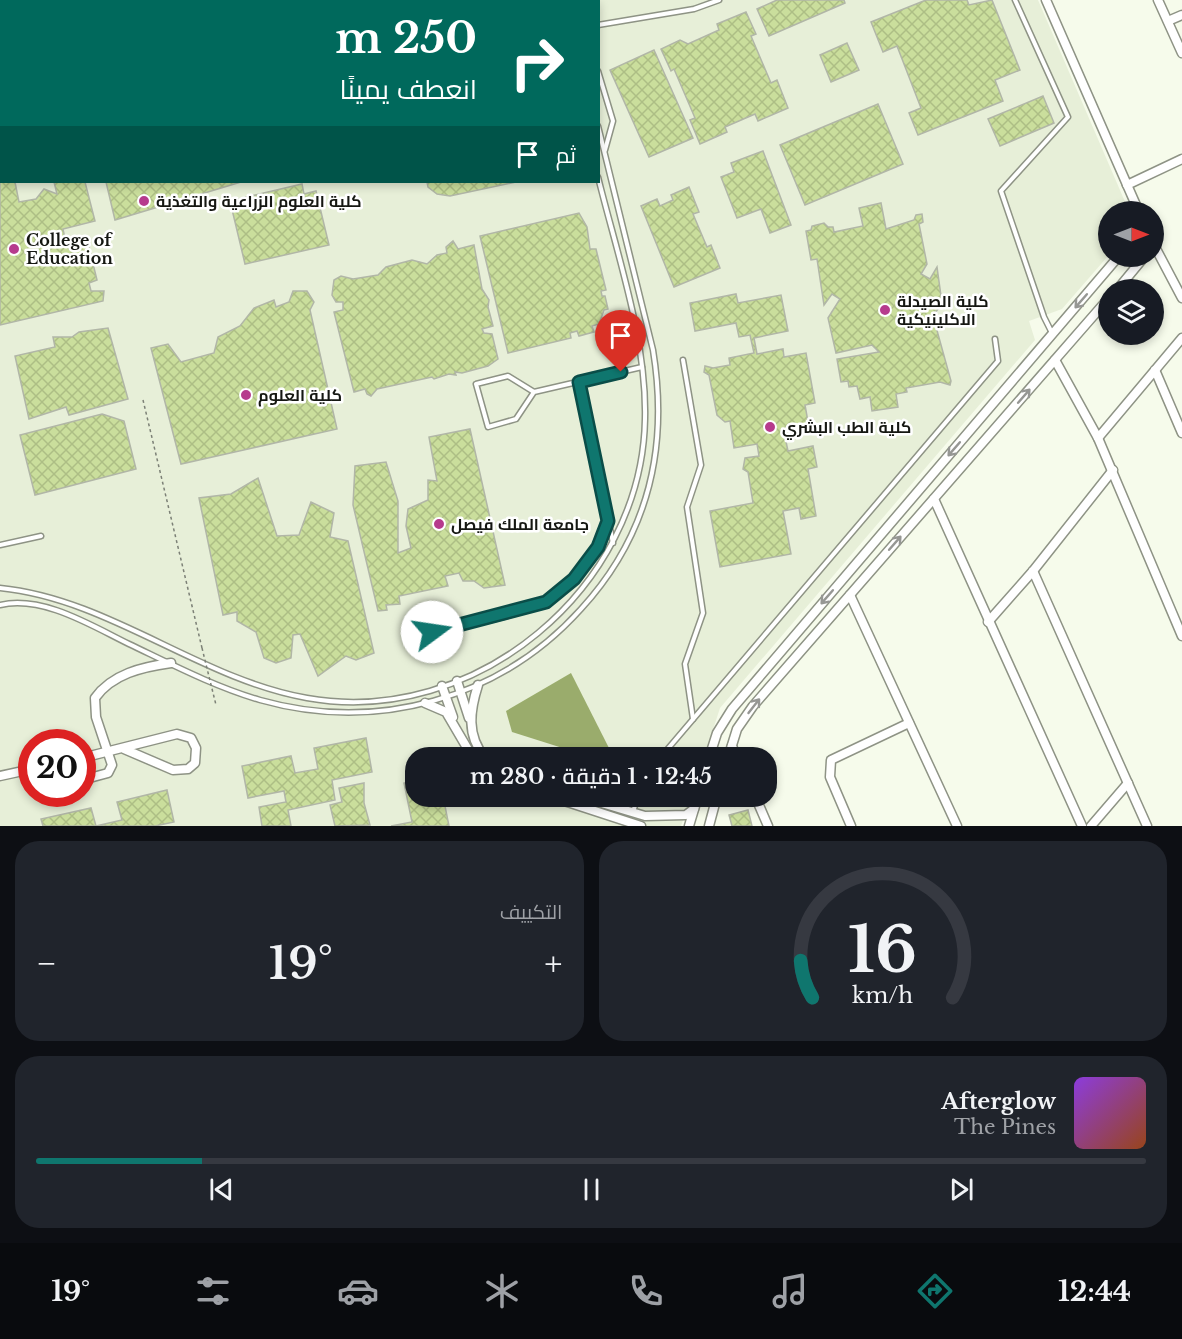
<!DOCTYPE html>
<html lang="ar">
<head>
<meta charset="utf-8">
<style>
	body { margin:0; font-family:"Libre Baskerville",Cairo,serif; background:#20242c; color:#f1f3f6; direction:rtl; height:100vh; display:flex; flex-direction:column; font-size:22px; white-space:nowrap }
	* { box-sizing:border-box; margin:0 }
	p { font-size:20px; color:#9ea1a6 }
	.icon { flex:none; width:33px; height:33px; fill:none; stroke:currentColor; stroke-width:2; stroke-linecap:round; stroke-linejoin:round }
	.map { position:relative; height:826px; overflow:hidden; direction:ltr }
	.side { display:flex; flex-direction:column; gap:15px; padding:15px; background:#0d0f14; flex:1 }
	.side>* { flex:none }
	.top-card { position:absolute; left:0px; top:0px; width:600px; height:183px; box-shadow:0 3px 9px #0003; direction:rtl; background:#00695c; color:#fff; overflow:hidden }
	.needle { width:39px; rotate:90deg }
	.tools { position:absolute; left:1098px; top:201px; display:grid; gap:12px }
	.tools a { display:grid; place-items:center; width:66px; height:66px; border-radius:50%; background:#171b24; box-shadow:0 3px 9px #0003; font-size:30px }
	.speed { position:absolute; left:18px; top:729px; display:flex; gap:12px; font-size:30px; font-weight:700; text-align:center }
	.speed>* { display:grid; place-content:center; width:78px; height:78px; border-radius:50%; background:#171b24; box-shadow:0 3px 9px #0003; line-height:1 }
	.speed .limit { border:9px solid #d22; background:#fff; color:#111 }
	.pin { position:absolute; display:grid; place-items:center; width:51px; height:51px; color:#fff; margin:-62px -26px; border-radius:50% 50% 50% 0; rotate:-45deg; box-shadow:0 0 6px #0007 }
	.pin .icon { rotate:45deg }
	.me { position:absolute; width:66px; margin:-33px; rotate:76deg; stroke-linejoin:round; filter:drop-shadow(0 0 4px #0008) }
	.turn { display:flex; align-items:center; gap:21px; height:126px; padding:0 24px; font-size:27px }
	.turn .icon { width:78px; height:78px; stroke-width:2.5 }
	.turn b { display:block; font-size:42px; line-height:51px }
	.then { display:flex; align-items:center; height:57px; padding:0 24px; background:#0003; gap:12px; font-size:22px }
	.big { font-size:45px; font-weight:600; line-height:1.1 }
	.side .tile { flex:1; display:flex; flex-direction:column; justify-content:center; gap:9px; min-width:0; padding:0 21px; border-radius:24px; background:#20242c }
	.side .dial { align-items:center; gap:0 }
	.dial svg { height:156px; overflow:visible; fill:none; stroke:#363941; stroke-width:7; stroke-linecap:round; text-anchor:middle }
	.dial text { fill:#f1f3f6; stroke:none }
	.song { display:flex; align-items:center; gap:18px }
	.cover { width:72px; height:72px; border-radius:9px; background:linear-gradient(135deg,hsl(270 70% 55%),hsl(20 70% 35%)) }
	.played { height:6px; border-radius:3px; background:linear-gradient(90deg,#0f766e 15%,#363941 15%) }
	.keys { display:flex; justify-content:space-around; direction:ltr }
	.heat { display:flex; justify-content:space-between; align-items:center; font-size:33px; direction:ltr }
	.side .tiles { flex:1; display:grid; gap:15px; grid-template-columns:1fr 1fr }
	.tile:last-child { grid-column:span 2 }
	.trip { position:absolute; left:405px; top:747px; width:372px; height:60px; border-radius:24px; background:#171b24; box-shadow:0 3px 9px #0003; font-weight:600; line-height:60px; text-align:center; direction:rtl }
	.dock { display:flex; height:96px; justify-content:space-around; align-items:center; background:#090b0e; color:#9ea1a6 }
	.dock .icon { width:42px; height:42px }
	.dock .active { color:#0f766e }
	.dock b { font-size:27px; color:#f1f3f6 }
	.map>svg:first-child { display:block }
	.built { fill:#e7efd8; fill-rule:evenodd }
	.water { fill:#9aac6c }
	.building { fill:url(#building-cross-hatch); stroke:#b1b6a7; stroke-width:1.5 }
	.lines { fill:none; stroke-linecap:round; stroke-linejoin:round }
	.lane-casing { stroke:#8e9385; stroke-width:7 }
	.street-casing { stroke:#8e9385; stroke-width:11 }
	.path { stroke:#7c8076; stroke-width:1.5; stroke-dasharray:3 3; stroke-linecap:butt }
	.lane { stroke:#fff; stroke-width:4 }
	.street { stroke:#fff; stroke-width:8 }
	.path-bridge { stroke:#7c8076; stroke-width:1.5; stroke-dasharray:3 3; stroke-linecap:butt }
	.oneway { stroke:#969794 }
	.route-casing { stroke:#0a4d48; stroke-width:15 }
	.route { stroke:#0f766e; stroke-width:10 }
	.poi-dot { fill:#b63b8d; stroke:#fff; stroke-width:2 }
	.labels { text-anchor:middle; stroke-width:5; stroke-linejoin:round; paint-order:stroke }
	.poi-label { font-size:16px; font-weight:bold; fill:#151712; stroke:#fff; text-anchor:start }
</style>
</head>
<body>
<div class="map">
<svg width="1182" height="826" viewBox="0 0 1182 826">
	<defs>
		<pattern id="building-cross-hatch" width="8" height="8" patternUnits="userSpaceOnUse" patternTransform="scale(1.5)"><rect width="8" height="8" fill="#cade9c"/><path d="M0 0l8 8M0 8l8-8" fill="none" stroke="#adbe85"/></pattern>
	</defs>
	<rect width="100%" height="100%" fill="#f6fbeb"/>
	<!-- built -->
	<path class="built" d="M0 0H1038L1129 211 1108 212V256L1062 309 1029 321 1035 340 720 708 704 757 416 758V796L691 797 681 826H0ZM2 2H598V182H2ZM32 742H82V794H32Z"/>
	<!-- water -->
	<polygon class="water" points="571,673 610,750 607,757 591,757 512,732 506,711"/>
	<!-- building -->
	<g class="building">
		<polygon points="777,0 844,0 845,3 769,36 757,9"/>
		<polygon points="926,0 967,0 969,5 992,0 1020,70 995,80 1003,101 918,135 909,113 921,108 897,46 883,52 871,22"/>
		<polygon points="746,12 756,34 751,36 771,83 777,80 788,108 758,121 755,114 725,127 727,132 700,144 690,120 695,118 674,69 671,71 661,49 680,40 688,44 719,30 717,24"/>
		<polygon points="847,43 859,70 831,82 820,55"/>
		<polygon points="654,50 693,138 649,157 610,70"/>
		<polygon points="1043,96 1054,123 1000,146 988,119"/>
		<polygon points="878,104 903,164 805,205 780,145"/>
		<polygon points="0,129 2,182 15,182 19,202 36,199 44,189 57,194 54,182 85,182 95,221 63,229 66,244 87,239 97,280 89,283 91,291 104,291 103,301 0,325"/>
		<polygon points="763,151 791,225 770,233 761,209 737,218 721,177 734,172 731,163"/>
		<polygon points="106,182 241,182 115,220"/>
		<polygon points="418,182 516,182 450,196 437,194 428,187 427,182"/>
		<polygon points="302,184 304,194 316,191 329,245 245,264 230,201"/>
		<polygon points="689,187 699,212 693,214 707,247 711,245 720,268 674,287 641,206 657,199 660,206 673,200 671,195"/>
		<polygon points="881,203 886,229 914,220 916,215 922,214 923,222 919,224 927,264 921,274 930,279 937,267 942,303 933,316 951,381 950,385 940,382 906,388 907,392 896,394 898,407 872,411 870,397 860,399 857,386 849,387 848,381 841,382 837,359 879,352 872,345 836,353 828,318 840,299 832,294 824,305 817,259 811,260 806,231 811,230 812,226 824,223 828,227 833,227 834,232 863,226 859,208"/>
		<polygon points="579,213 587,227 590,249 596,249 606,290 601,291 602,296 605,296 608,309 604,310 599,324 592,326 594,332 579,336 577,331 570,333 571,338 508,353 480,236"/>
		<polygon points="453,241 458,249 474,245 482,289 489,300 488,307 493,326 482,329 484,333 492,334 498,359 488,366 462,373 455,372 456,375 449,374 434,379 432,377 377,389 371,396 367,394 365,389 354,392 334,312 343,310 343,302 336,302 332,295 334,280 341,276 353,279 378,275 386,267 412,260 427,264 437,255 447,253 446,247"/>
		<polygon points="293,291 307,291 314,302 310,310 337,429 181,464 151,348 168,344 181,362 214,353 218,337 240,326 254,308 274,300 276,307 289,302"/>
		<polygon points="736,294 738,303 781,295 788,331 754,338 757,354 783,349 784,357 806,353 815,403 805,405 810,433 785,437 788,451 813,446 817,467 808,469 816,516 801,519 799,508 783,511 791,554 720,567 710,511 753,503 748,472 743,469 745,458 759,456 757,444 734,448 730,421 725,422 717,415 709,375 704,372 705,366 713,368 730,365 729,358 754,353 750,335 739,337 736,323 695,331 690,303"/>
		<polygon points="108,328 128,399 69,415 66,407 29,419 15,356 55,347 53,337 72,337 79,332"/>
		<polygon points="102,414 124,421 136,469 35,495 20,435"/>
		<polygon points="470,429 505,585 484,588 474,581 463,581 459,573 445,576 448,586 399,596 400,604 386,605 387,610 378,611 353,505 355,466 386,462 398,501 398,553 411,548 406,526 408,509 428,500 428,480 437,481 429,437"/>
		<polygon points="258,478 277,536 299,535 311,502 334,513 330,537 348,541 374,653 356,660 346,656 318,676 300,634 293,635 291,658 276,663 264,658 256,632 237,621 237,612 223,615 199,498 231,494"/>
		<polygon points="366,738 372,772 332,780 335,800 288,810 291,826 262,826 259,807 286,802 284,791 248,798 242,766 291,756 295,773 318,769 314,748"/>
		<polygon points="416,781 416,796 443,796 449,826 391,826 412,822 404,783"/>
		<polygon points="364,783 364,803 370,825 335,826 330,805 342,802 339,788"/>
		<polygon points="167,790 174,822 155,826 43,826 41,819 91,808 96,826 122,820 117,802"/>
		<polygon points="748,810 752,826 732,826 729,815"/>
	</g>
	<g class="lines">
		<defs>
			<g id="lane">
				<polyline points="409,0 409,2"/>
				<polyline points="548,0 549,2"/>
				<polyline points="1015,0 1068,117 1001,191 1044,317 1052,333"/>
				<polyline points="566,2 566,0"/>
				<polyline points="578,2 579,0"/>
				<polyline points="598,25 694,9 719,0"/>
				<polyline points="598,71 613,121 605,150"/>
				<polyline points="683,360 701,465 687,507 703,613 685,664 693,719"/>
				<polyline points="579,383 613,543"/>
				<polyline points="534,392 516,419 488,427 476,384 508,376 534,392 642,367"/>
				<polyline points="0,545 41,536"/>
				<path d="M0 588C110 599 199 679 307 698 475 728 642 588 645 419 647 340 617 254 598 177"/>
				<path d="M0 605C43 595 92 626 129 644 171 664 215 687 260 700 377 733 500 699 581 609 649 535 669 448 653 350L598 126"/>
				<path d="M411 637C449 628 510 619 544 603 576 587 596 552 608 521"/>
				<polyline points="660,758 998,361 995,339"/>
				<polyline points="633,812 638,796"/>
			</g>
			<g id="street">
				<polyline points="1046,0 1139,212"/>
				<polyline points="1158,0 1182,53"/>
				<polyline points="1168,21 1182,15"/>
				<polyline points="1127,185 1182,159"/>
				<polyline points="1154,245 1182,298"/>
				<polyline points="1117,290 1145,256"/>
				<polyline points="1055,360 1098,438 1182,636"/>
				<polyline points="1155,370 1182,433"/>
				<polyline points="1098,438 1182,338"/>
				<polyline points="934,499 1082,826"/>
				<polyline points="1033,571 1147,826"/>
				<polyline points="850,595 957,826"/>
				<polyline points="988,622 1033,571 1113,470"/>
				<polyline points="457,681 469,718"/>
				<path d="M478 685C470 710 466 735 485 758"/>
				<polyline points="442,686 453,717"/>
				<polyline points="425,703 446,712 473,758"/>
				<polyline points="732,746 737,758"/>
				<polyline points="82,758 177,734 191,738 196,748 195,763 188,769 173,770 124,749"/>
				<polyline points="709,758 717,733 732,709 1119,256"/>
				<polyline points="728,758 737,729 753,706 1108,299"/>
				<polyline points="0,776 32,769"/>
				<path d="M82 780 108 773 112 765 96 717 95 698C112 674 142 667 171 663"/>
				<polyline points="549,796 641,826"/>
				<polyline points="578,796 645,816 686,815 694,809"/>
				<polyline points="755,796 768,826"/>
				<polyline points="689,826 698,796"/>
				<polyline points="709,826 717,796"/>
				<polyline points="851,826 830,777 831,760 909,723"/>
				<polyline points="1091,826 1128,783"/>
			</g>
		</defs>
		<!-- lane casing -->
		<use href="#lane" class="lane-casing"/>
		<!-- street casing -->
		<use href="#street" class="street-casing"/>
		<!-- path -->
		<polyline class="path" points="143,400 202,648"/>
		<!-- lane -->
		<use href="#lane" class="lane"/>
		<!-- street -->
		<use href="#street" class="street"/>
		<!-- path-bridge -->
		<polyline class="path-bridge" points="202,648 216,705"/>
	</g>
	<!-- one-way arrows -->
	<defs><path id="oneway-shaft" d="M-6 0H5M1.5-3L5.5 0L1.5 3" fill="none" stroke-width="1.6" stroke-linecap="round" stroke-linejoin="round" transform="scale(1.5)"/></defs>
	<g class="oneway">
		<use href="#oneway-shaft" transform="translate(1081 301) rotate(131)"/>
		<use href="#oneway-shaft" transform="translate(1024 396) rotate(-49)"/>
		<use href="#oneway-shaft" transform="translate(954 449) rotate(131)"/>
		<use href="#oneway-shaft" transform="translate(895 543) rotate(-49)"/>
		<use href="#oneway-shaft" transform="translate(827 597) rotate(131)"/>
		<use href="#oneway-shaft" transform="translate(754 706) rotate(-52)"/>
	</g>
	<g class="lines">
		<defs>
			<polyline id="route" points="432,632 546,602 574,579 598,547 608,521 579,382 621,372"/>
		</defs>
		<!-- route casing -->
		<use href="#route" class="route-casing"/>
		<!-- route -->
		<use href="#route" class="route"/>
	</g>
	<!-- markers -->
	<g class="poi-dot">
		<circle cx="144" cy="201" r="6"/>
		<circle cx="14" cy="249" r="6"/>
		<circle cx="885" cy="310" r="6"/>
		<circle cx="246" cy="395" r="6"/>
		<circle cx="770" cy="427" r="6"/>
		<circle cx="439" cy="524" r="6"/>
	</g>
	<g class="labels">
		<!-- poi labels -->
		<g class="poi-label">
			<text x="156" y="207">كلية العلوم الزراعية والتغذية</text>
			<text x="26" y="246">College of<tspan x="26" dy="18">Education</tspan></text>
			<text x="897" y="307">كلية الصيدلة<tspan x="897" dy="18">الاكلينيكية</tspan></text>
			<text x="258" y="401">كلية العلوم</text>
			<text x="782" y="433">كلية الطب البشري</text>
			<text x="451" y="530">جامعة الملك فيصل</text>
		</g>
	</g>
</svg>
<div class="tools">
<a><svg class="needle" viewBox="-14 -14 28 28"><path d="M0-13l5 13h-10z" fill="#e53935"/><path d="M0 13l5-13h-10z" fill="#9ea1a6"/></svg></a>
<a><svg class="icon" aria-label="layers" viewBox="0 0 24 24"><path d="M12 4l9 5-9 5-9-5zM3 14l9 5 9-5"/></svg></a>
</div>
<div class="speed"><div class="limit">20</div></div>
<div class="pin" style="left:621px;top:372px;background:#d93025"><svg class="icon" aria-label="arrive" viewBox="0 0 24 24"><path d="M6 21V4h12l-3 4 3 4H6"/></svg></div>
<svg class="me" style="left:432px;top:632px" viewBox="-20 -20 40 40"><circle r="19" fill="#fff"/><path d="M0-13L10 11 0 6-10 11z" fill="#0f766e"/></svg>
<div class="trip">12:45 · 1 دقيقة · 280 m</div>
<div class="top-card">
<div class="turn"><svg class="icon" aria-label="right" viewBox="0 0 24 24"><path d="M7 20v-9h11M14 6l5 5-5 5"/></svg><div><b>250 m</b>انعطف يمينًا</div></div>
<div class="then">ثم<svg class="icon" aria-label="arrive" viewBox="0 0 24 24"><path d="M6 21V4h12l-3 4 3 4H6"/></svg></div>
</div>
</div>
<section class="side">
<div class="tiles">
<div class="tile dial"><svg viewBox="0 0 100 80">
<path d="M14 69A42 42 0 1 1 86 69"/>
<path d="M14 69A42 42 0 0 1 8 50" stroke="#0f766e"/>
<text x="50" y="56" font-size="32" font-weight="700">16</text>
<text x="50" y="72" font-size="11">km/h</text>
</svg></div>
<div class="tile"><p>التكييف</p>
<div class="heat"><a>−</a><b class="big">19°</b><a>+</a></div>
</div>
<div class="tile">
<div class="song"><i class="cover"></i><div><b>Afterglow</b><p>The Pines</p></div></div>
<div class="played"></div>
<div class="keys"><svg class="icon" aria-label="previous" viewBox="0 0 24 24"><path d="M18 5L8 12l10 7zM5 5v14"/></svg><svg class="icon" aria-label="pause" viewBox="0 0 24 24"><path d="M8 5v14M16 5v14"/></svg><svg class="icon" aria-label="next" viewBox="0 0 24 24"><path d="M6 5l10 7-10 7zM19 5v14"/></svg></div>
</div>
</div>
</section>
<nav class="dock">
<b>12:44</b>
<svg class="icon active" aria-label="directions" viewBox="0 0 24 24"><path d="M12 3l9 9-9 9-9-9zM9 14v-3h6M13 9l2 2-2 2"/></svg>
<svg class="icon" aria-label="music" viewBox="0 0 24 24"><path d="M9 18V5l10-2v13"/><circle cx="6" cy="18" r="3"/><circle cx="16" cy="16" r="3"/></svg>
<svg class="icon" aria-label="phone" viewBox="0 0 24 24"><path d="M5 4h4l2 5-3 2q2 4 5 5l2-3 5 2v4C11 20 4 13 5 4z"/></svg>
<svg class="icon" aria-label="climate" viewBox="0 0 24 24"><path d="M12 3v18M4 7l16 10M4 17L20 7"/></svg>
<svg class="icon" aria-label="car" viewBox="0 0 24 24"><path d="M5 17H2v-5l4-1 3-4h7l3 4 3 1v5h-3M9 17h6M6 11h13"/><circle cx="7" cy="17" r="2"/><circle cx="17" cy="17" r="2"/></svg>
<svg class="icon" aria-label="filters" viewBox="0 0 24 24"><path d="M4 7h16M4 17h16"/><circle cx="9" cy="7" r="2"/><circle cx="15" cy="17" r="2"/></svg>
<b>19°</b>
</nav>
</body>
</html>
